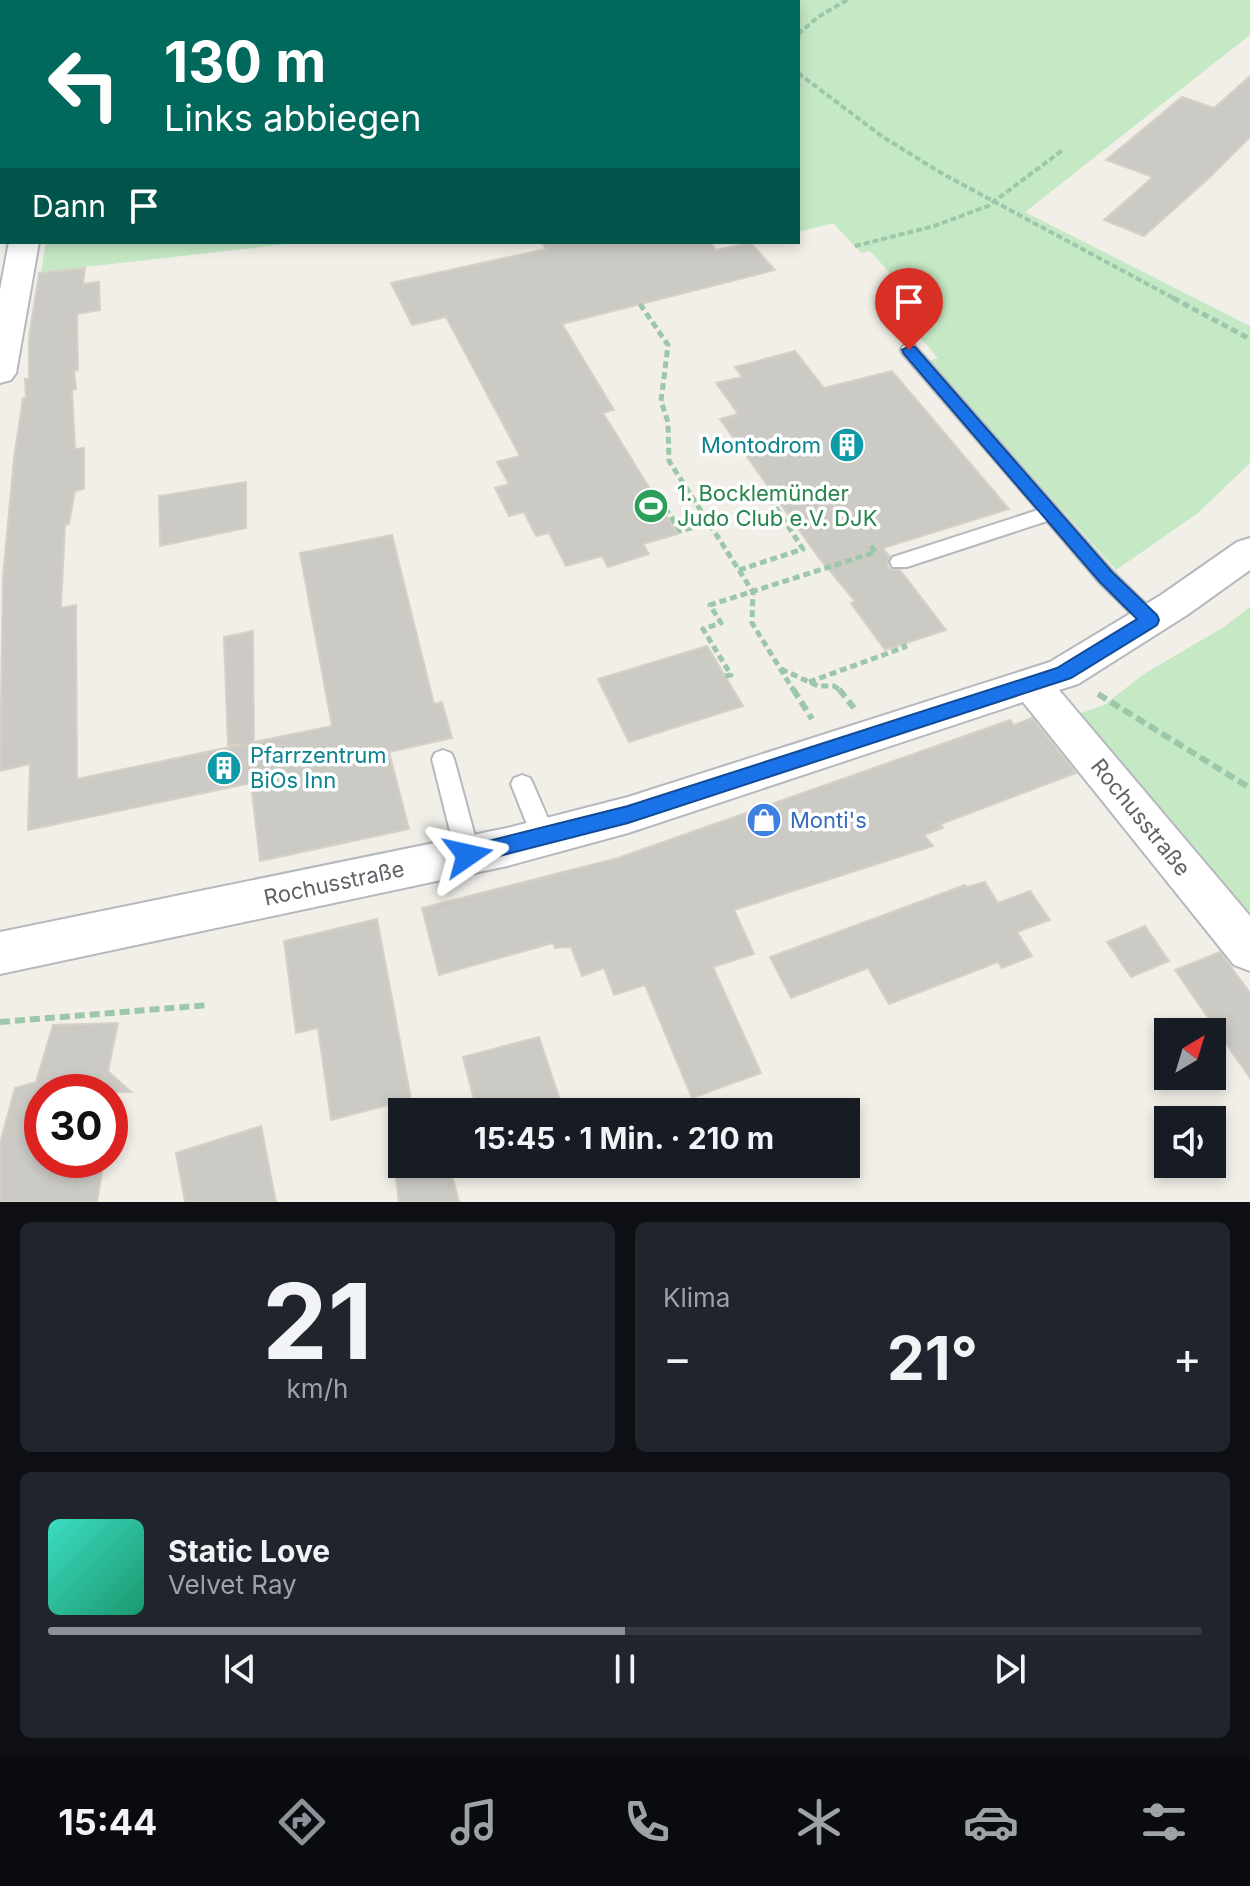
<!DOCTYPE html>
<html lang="de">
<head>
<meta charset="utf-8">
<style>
	body { margin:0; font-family:Inter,sans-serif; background:#20242c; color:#f1f3f6; height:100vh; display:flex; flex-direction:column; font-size:30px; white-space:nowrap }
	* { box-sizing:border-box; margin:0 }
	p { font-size:26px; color:#9ea1a6 }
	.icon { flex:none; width:44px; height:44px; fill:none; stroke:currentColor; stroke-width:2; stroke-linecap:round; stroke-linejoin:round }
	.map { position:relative; height:1202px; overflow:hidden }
	.sheet { display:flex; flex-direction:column; gap:20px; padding:20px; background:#0d0f14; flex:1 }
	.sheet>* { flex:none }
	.banner { position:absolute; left:0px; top:0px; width:800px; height:244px; box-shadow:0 4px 12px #0003; background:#00695c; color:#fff; overflow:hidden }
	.needle { width:52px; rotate:38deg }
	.fabs { position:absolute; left:1154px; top:1018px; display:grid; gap:16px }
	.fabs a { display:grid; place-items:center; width:72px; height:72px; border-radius:0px; background:#171b24; box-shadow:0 4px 12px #0003; font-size:40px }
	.speed { position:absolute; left:24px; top:1074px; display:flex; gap:16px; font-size:40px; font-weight:700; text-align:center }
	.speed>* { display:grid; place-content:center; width:104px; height:104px; border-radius:50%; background:#171b24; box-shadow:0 4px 12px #0003; line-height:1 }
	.speed .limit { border:12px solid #d22; background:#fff; color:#111 }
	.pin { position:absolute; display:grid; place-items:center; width:68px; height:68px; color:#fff; margin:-82px -34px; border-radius:50% 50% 50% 0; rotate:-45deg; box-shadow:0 0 8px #0007 }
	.pin .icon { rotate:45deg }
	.me { position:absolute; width:88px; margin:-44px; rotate:79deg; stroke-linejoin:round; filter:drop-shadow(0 0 6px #0008) }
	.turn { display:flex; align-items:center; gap:28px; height:168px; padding:0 32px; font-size:36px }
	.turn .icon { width:104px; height:104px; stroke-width:2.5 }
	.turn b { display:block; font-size:56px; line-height:68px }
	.then { display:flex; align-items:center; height:76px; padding:0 32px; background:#0003; gap:16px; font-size:30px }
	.big { font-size:60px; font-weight:700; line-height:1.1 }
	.sheet .tile { flex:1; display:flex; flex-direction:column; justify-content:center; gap:12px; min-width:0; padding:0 28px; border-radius:12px; background:#20242c }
	.sheet .dial { align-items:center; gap:0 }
	.dial b { font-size:104px; line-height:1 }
	.song { display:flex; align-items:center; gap:24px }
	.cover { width:96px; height:96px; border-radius:12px; background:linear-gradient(135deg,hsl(170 70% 55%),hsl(160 70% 35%)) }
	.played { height:8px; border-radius:4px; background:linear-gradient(90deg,#8c9099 50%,#363941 50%) }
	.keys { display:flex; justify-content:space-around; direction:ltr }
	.heat { display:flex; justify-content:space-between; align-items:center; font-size:44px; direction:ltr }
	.sheet .tiles { flex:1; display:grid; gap:20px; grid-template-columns:1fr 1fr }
	.tile:last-child { grid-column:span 2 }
	.trip { position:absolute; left:388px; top:1098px; width:472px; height:80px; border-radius:0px; background:#171b24; box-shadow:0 4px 12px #0003; font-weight:700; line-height:80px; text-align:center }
	.tab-bar { display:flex; height:128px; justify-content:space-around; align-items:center; background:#090b0e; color:#9ea1a6 }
	.tab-bar .icon { width:56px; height:56px }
	.tab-bar .current { color:#8c9099 }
	.tab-bar b { font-size:36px; color:#f1f3f6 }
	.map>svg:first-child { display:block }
	.green { fill:#c5e8c5 }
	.building { fill:#cccac5; stroke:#d6d1c6; stroke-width:2 }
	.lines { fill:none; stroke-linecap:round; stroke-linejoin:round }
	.service-casing { stroke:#b5b8bc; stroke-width:4 }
	.minor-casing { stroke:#b5b8bc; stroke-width:4 }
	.path-far2 { stroke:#9cc7a9; stroke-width:4; stroke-dasharray:6 3; stroke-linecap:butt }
	.path-far1 { stroke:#9cc7a9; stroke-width:5; stroke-dasharray:7 4; stroke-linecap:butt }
	.path { stroke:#9cc7a9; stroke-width:6; stroke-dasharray:10 5; stroke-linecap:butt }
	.service { fill:#fff; fill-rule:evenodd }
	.minor { fill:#fff; fill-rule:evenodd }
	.route { fill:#1a73e8; stroke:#114b97; stroke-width:2 }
	.labels { text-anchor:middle; stroke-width:7; stroke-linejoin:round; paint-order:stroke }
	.culture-label { font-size:22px; fill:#0d838f; stroke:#fff; text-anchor:end }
	.leisure-label { font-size:22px; fill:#27864d; stroke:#fff; text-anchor:start }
	.street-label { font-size:22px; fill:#5f6368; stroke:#fff }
	.shop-label { font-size:22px; fill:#366cbe; stroke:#fff; text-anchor:start }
</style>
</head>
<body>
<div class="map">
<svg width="1250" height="1202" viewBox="0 0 1250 1202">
	<rect width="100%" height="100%" fill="#f1efe8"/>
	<!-- green -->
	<g class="green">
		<polygon points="201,0 1250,0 1250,35 1025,212 1250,326 1250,463 1198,513 1116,570 929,361 938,358 915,332 926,329 909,309 920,306 870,251 861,253 833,223 798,232 798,2"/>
		<polygon points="46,242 305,242 41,272"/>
		<polygon points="1250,607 1250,935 1070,717 1104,705 1144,674 1224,627"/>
	</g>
	<!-- building -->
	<g class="building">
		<polygon points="1250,76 1250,137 1210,177 1144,236 1104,220 1153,177 1106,160 1182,97 1214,108"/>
		<polygon points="541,242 710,242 716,250 751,243 775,270 562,324 614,410 603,413 678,534 643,544 649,554 608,567 602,556 566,566 549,533 536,536 524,512 509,516 495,488 509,484 497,462 520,456 446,317 412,325 391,283 546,249"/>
		<polygon points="85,268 83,284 99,282 100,310 77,314 78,370 74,371 76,389 72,390 75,449 84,448 84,489 75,491 69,524 65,525 61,608 76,605 77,779 244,744 228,745 224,637 253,631 254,742 332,726 300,553 392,535 434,704 442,702 452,738 389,752 409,829 260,861 251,783 28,830 30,764 0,771 3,577 14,458 23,398 26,398 25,379 29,379 29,337 39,273"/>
		<polygon points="795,351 824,388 892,371 1009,509 883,548 890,557 887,564 890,569 900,570 946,630 885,650 851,603 855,601 819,558 720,419 738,414 716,383 742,377 735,367"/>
		<polygon points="246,482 246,528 160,546 159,496"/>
		<polygon points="707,646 743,706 629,742 598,679"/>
		<polygon points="1032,718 1076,773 941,824 943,828 924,835 933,846 734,910 754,954 713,967 761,1073 692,1098 645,985 614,995 604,968 582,976 571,947 555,948 553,943 439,975 422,908 618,858 1010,720 1014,725"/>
		<polygon points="985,882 998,903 1030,891 1050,920 1017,932 1032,956 1002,968 998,962 889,1004 868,968 791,998 770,957 965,885 967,887"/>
		<polygon points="377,919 411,1099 331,1120 318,1028 296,1033 284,941"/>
		<polygon points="1145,926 1169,961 1131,977 1107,942"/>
		<polygon points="1220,952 1250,993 1250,1078 1175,970"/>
		<polygon points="118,1023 108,1071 131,1092 42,1092 42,1160 104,1160 97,1202 0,1202 0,1143 15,1088 36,1082 53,1025"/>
		<polygon points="539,1037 564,1112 477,1112 463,1057"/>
		<polygon points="261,1126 276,1202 185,1202 176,1153"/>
		<polygon points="437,1164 449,1164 459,1202 399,1202 396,1179"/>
	</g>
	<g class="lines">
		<defs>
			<g id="service">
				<polygon points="909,345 915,346 1113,572 1157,615 1160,620 1157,625 1143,625 1099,582 1047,521 907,567 893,567 890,562 893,557 1038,510 903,354 901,350 903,346"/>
				<polygon points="443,750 451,753 454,759 480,855 476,862 468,865 460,862 456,855 432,759 435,753"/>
				<polygon points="522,775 530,778 533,784 556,837 552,844 544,847 536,844 532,837 511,784 514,778"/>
			</g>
			<g id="minor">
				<rect x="65" y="0" width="24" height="2"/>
				<polygon points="9,242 39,242 16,373 11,380 0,383 0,290"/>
				<polygon points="1250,538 1250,570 1187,615 1078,684 1059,690 1250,916 1250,971 1234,965 1023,702 628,833 507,866 0,974 0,932 507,828 628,797 1050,662 1161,595 1237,542"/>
			</g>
		</defs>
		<!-- service casing -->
		<use href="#service" class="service-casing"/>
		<!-- minor casing -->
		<use href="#minor" class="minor-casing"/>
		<!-- path-far2 -->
		<g class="path-far2">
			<polyline points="18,2 22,0"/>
			<polyline points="225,2 238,0"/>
			<polyline points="602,2 614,0"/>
			<polyline points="693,2 703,1"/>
			<polyline points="798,34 818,17 847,0"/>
			<polyline points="798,73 883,137 943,174 1177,300"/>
			<polyline points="855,246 934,226 988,206 1064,149"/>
		</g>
		<!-- path-far1 -->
		<g class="path-far1">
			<polyline points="1173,298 1250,339"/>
			<polyline points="640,304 668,345 661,401 668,422 669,461 753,592 752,623 794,691"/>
			<polyline points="658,502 661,501 680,531 710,523"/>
			<polyline points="739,570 803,549 771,500 776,498"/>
			<polyline points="781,669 818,686 834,686 842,691"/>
			<polyline points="725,676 731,675 703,629 721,623 710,605 876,552 869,544"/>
			<polyline points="809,682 905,647 903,644"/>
		</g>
		<!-- path -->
		<g class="path">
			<polyline points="793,689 812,719"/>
			<polyline points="839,689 854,708"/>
			<polyline points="1098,694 1250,788"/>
			<polyline points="0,1022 209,1005"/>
		</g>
		<!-- service -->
		<use href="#service" class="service"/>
		<!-- minor -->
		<use href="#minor" class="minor"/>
	</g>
	<!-- route -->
	<polygon class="route" points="909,346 915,347 1112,572 1157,615 1159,620 1157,625 1071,678 628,823 468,864 460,861 457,855 460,848 628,806 1057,668 1137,619 1099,581 904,354 902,350"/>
	<!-- icons -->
	<defs>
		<symbol id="building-disc" viewBox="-11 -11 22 22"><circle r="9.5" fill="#0f9aa8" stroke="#fff"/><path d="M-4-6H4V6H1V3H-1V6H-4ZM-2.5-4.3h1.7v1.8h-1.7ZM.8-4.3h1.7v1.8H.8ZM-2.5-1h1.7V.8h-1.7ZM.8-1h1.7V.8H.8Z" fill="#fff"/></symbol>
		<symbol id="stadium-disc" viewBox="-11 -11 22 22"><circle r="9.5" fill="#2e9e5b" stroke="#fff"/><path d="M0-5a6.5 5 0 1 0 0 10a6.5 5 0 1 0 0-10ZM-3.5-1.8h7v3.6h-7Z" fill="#fff"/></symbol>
		<symbol id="shop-disc" viewBox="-11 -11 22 22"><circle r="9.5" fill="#3f7fe0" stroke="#fff"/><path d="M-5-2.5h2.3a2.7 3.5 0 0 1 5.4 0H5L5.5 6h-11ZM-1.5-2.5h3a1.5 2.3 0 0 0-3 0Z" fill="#fff"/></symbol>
	</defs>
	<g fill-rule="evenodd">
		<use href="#building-disc" x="827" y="425" width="40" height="40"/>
		<use href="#stadium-disc" x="631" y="486" width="40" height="40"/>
		<use href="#building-disc" x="204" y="748" width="40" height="40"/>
		<use href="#shop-disc" x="744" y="800" width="40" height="40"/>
	</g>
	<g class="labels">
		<!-- culture labels -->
		<g class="culture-label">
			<text x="821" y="453">Montodrom</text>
			<text x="250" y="763" text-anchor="start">Pfarrzentrum<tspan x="250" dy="25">BiOs Inn</tspan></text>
		</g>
		<!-- leisure labels -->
		<g class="leisure-label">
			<text x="677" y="501">1. Bocklemünder<tspan x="677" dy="25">Judo Club e.V. DJK</tspan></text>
		</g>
		<!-- street labels -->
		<g class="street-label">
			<text transform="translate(1141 817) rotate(51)" y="8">Rochusstraße</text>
			<text transform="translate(334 883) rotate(-12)" y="8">Rochusstraße</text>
		</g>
		<!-- shop labels -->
		<g class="shop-label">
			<text x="790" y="828">Monti's</text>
		</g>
	</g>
</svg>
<div class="fabs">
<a><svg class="needle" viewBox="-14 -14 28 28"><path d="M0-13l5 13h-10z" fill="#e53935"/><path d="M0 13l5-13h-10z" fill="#9ea1a6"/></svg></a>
<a><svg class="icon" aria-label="sound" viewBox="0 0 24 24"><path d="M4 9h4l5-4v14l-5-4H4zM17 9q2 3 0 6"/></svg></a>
</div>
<div class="speed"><div class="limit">30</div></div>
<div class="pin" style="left:909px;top:350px;background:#d93025"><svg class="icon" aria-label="arrive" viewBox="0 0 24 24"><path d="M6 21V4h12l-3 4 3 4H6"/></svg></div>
<svg class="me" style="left:468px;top:855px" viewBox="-20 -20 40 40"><path d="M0-17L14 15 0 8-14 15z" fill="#1a73e8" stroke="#fff" stroke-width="4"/></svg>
<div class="trip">15:45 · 1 Min. · 210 m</div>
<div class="banner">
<div class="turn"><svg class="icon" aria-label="left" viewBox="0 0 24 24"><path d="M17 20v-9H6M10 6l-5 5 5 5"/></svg><div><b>130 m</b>Links abbiegen</div></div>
<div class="then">Dann<svg class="icon" aria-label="arrive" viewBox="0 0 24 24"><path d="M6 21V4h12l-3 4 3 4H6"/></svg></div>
</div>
</div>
<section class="sheet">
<div class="tiles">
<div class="tile dial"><b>21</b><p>km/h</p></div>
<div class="tile"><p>Klima</p>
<div class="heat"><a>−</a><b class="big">21°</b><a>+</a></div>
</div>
<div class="tile">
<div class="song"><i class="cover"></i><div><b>Static Love</b><p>Velvet Ray</p></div></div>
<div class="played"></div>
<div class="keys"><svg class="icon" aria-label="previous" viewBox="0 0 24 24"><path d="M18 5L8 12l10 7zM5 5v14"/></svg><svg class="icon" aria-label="pause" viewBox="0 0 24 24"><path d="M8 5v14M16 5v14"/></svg><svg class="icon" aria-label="next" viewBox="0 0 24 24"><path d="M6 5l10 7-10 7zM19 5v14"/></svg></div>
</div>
</div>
</section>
<nav class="tab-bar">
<b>15:44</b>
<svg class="icon current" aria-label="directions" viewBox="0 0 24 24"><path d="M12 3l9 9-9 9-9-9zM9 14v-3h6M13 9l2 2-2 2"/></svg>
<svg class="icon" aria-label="music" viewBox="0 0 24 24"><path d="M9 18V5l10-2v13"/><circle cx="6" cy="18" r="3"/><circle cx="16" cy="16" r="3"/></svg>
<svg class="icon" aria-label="phone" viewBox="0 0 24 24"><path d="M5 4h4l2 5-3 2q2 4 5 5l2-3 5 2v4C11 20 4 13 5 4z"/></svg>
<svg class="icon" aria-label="climate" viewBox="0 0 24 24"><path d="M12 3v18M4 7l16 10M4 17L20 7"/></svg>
<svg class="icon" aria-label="car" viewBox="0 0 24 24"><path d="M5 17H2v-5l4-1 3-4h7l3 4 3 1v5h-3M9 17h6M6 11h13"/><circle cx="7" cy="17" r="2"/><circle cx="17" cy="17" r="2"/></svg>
<svg class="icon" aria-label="filters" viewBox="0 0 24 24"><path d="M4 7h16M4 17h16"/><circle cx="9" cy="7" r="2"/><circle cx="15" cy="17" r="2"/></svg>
</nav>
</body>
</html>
